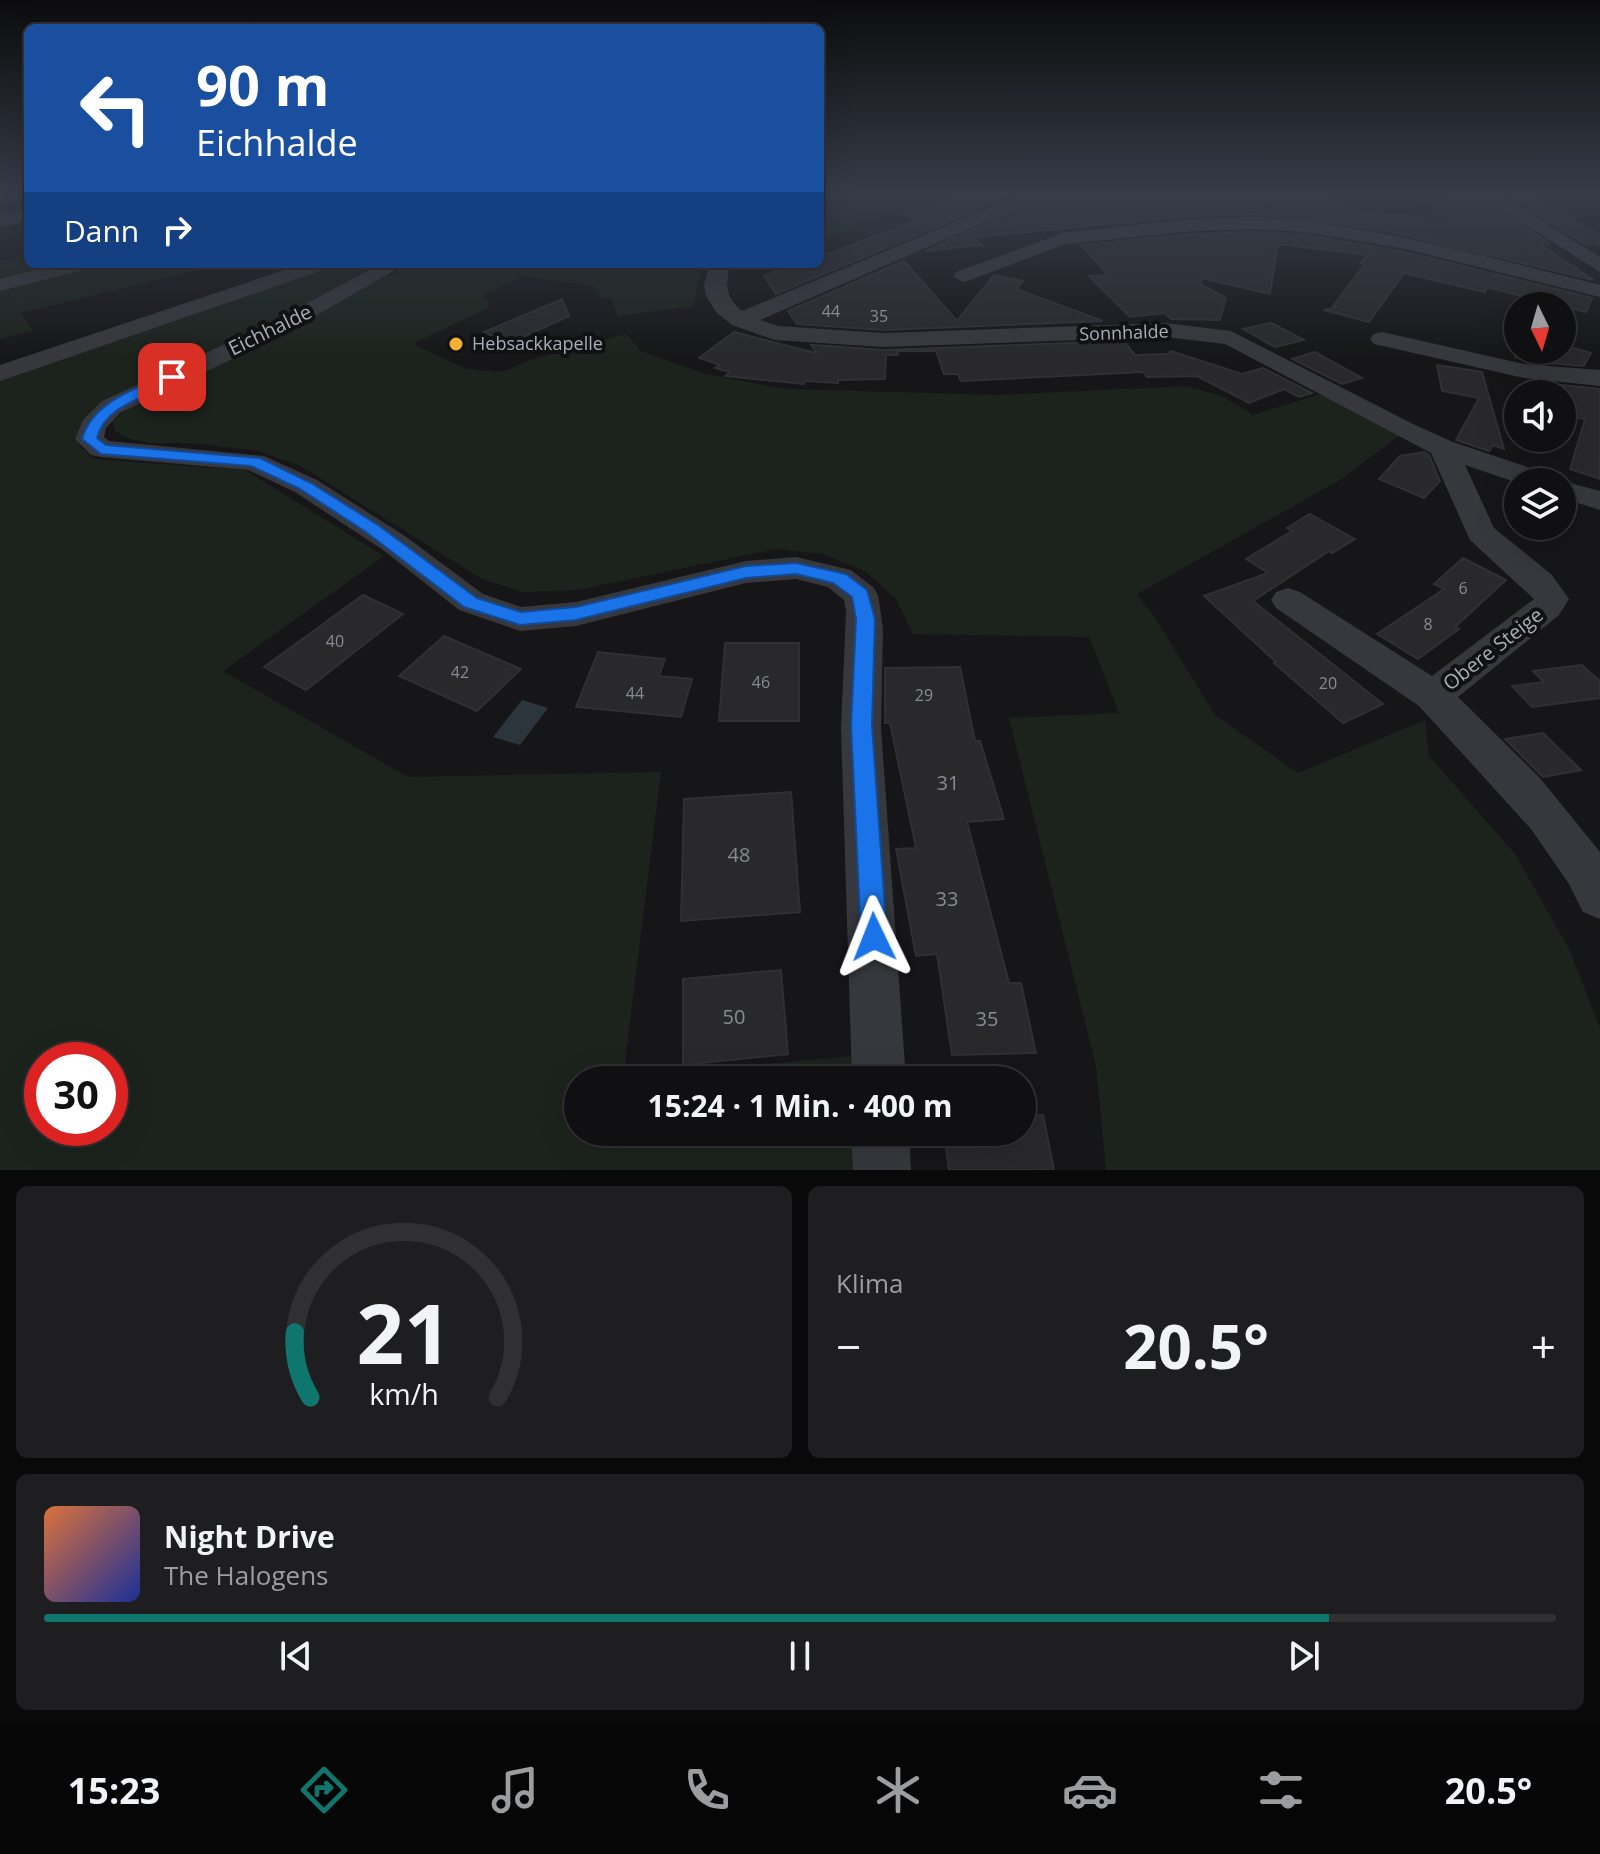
<!DOCTYPE html>
<html lang="de">
<head>
<meta charset="utf-8">
<style>
	body { margin:0; font-family:"Open Sans",sans-serif; background:#1e1e20; color:#f1f3f6; height:100vh; display:flex; flex-direction:column; font-size:30px; white-space:nowrap }
	* { box-sizing:border-box; margin:0 }
	p { font-size:26px; color:#9c9d9f }
	.icon { flex:none; width:44px; height:44px; fill:none; stroke:currentColor; stroke-width:2; stroke-linecap:round; stroke-linejoin:round }
	.map { position:relative; height:1170px; overflow:hidden }
	.panel { display:flex; flex-direction:column; gap:16px; padding:16px; background:#09090a; flex:1 }
	.panel>* { flex:none }
	.top-card { position:absolute; left:24px; top:24px; width:800px; height:244px; border-radius:12px; box-shadow:0 8px 32px #0002,0 0 0 2px #303032; background:#1a4fa0; color:#fff; overflow:hidden }
	.needle { width:52px; rotate:175deg }
	.controls { position:absolute; left:1504px; top:292px; display:grid; gap:16px }
	.controls a { display:grid; place-items:center; width:72px; height:72px; border-radius:50%; background:#101012; box-shadow:0 8px 32px #0002,0 0 0 2px #303032; font-size:40px }
	.speed { position:absolute; left:24px; top:1042px; display:flex; gap:16px; font-size:40px; font-weight:700; text-align:center }
	.speed>* { display:grid; place-content:center; width:104px; height:104px; border-radius:50%; background:#101012; box-shadow:0 8px 32px #0002,0 0 0 2px #303032; line-height:1 }
	.speed .limit { border:12px solid #d22; background:#fff; color:#111 }
	.pin { position:absolute; display:grid; place-items:center; width:68px; height:68px; color:#fff; margin:-34px; border-radius:16px; box-shadow:0 4px 12px #0006 }
	.me { position:absolute; width:88px; margin:-44px; rotate:358deg; stroke-linejoin:round; filter:drop-shadow(0 0 6px #0008) }
	.turn { display:flex; align-items:center; gap:28px; height:168px; padding:0 40px; font-size:36px }
	.turn .icon { width:104px; height:104px; stroke-width:2.5 }
	.turn b { display:block; font-size:56px; line-height:68px }
	.then { display:flex; align-items:center; height:76px; padding:0 40px; background:#0003; gap:16px; font-size:30px }
	.big { font-size:60px; font-weight:700; line-height:1.1 }
	.panel .widget { flex:1; display:flex; flex-direction:column; justify-content:center; gap:12px; min-width:0; padding:0 28px; border-radius:12px; background:#1e1e20 }
	.panel .dial { align-items:center; gap:0 }
	.dial svg { height:208px; overflow:visible; fill:none; stroke:#303032; stroke-width:7; stroke-linecap:round; text-anchor:middle }
	.dial text { fill:#f1f3f6; stroke:none }
	.song { display:flex; align-items:center; gap:24px }
	.cover { width:96px; height:96px; border-radius:12px; background:linear-gradient(135deg,hsl(20 70% 55%),hsl(230 70% 35%)) }
	.played { height:8px; border-radius:4px; background:linear-gradient(90deg,#0f766e 85%,#303032 85%) }
	.keys { display:flex; justify-content:space-around; direction:ltr }
	.heat { display:flex; justify-content:space-between; align-items:center; font-size:44px; direction:ltr }
	.panel .tiles { flex:1; display:grid; gap:16px; grid-template-columns:1fr 1fr }
	.widget:last-child { grid-column:span 2 }
	.trip { position:absolute; left:564px; top:1066px; width:472px; height:80px; border-radius:40px; background:#101012; box-shadow:0 8px 32px #0002,0 0 0 2px #303032; font-weight:700; line-height:80px; text-align:center }
	.menu { display:flex; height:128px; justify-content:space-around; align-items:center; background:#060607; color:#9c9d9f }
	.menu .icon { width:56px; height:56px }
	.menu .current { color:#0f766e }
	.menu b { font-size:36px; color:#f1f3f6 }
	.map>svg:first-child { display:block }
	.green { fill:#1c231d; fill-rule:evenodd }
	.water { fill:#2c353c }
	.building { fill:#29292c; stroke:#303034; stroke-width:2 }
	.lines { fill:none; stroke-linecap:round; stroke-linejoin:round }
	.minor { fill:#37383d; fill-rule:evenodd }
	.route { fill:#1a73e8; stroke:#114b97; stroke-width:2 }
	.poi-dot { fill:#f2b134; stroke:#111113; stroke-width:3 }
	.labels { text-anchor:middle; stroke-width:8; stroke-linejoin:round; paint-order:stroke }
	.number-label { font-size:16px; fill:#888b94 }
	.far-street-label { font-size:18px; fill:#a8adb8; stroke:#111113 }
	.far-poi-label { font-size:18px; fill:#a8adb8; stroke:#111113; text-anchor:start }
	.street-label { font-size:20px; fill:#a8adb8; stroke:#111113 }
	.near-number-label { font-size:20px; fill:#888b94 }
</style>
</head>
<body>
<div class="map">
<svg width="1600" height="1170" viewBox="0 0 1600 1170">
	<rect width="100%" height="100%" fill="#161618"/>
	<!-- green -->
	<g class="green">
		<polygon points="842,195 903,195 886,201 902,208 820,241 820,203"/>
		<polygon points="28,254 28,264 208,264 211,267 20,313 33,330 0,339 0,261"/>
		<path d="M329 264H387L327 298 102 405 77 433 79 445 93 459 245 470 384 556 223 671 408 777 661 772 623 1078 871 1054V1080H578V1132H873L874 1170H0V377ZM42 1060H110V1128H42Z"/>
		<polygon points="411,264 703,264 693,306 618,316 612,299 602,298 592,286 524,276 482,295 489,302 488,308 413,344 467,369 503,372 530,360 626,334 641,351 706,374 785,389 998,395 1186,386 1222,396 1253,415 1323,393 1401,434 1340,480 1137,594 1154,616 1215,715 1298,773 1425,720 1429,756 1515,854 1569,949 1600,1028 1600,1170 1106,1170 1096,1066 1009,718 1119,713 1089,637 913,634 896,599 866,572 824,554 776,549 577,590 523,592 482,579 299,465 258,451 191,443 150,443 130,439 114,430 113,421 133,404"/>
	</g>
	<!-- water -->
	<polygon class="water" points="522,700 548,708 520,745 493,737"/>
	<!-- building -->
	<g class="building">
		<polygon points="950,195 1012,195 776,294 764,276 793,264 820,264 820,257 918,220 904,214"/>
		<polygon points="1050,195 1333,195 1333,201 1348,203 1351,214 1443,216 1422,201 1452,201 1443,195 1476,195 1550,244 1538,243 1594,280 1387,231 1256,214 1192,216 985,236 974,238 982,245 926,251"/>
		<polygon points="1506,195 1533,195 1600,236 1600,245 1585,244"/>
		<polygon points="1256,232 1306,235 1405,252 1592,298 1586,312 1487,287 1485,292 1404,273 1369,322 1324,310 1338,307 1333,306 1365,264 1360,263 1368,255 1278,244 1270,294 1202,278 1200,284 1226,298 1220,320 1171,319 1165,313 1130,317 1089,276 1108,275 1081,245 1192,234"/>
		<polygon points="904,261 957,321 994,275 1023,281 1016,289 1103,321 884,330 797,324 788,311"/>
		<polygon points="562,299 569,316 508,344 484,332"/>
		<polygon points="1271,323 1304,340 1275,347 1243,329"/>
		<polygon points="734,332 816,353 811,345 884,350 1124,341 1135,355 1167,354 1171,351 1242,374 1263,368 1312,393 1299,397 1284,389 1249,403 1197,376 1147,377 1143,372 961,381 958,374 944,374 936,351 897,351 898,355 886,355 885,379 838,380 838,383 805,381 804,384 725,376 730,372 715,368 720,365 699,358"/>
		<polygon points="1562,345 1591,353 1584,366 1534,362 1515,357 1516,350 1562,350"/>
		<polygon points="1315,352 1362,378 1342,384 1292,359"/>
		<polygon points="1437,365 1482,372 1504,449 1493,445 1489,451 1456,440 1479,398 1442,391"/>
		<polygon points="1562,385 1600,389 1600,479 1570,469 1585,419 1562,415"/>
		<polygon points="1424,452 1429,455 1440,481 1424,498 1379,479 1400,456"/>
		<polygon points="1310,514 1355,539 1332,553 1329,551 1253,601 1383,704 1343,723 1274,663 1276,662 1204,596 1268,573 1246,559 1292,531 1287,528"/>
		<polygon points="1463,558 1506,580 1455,627 1459,629 1418,659 1377,634 1444,589 1434,584"/>
		<polygon points="363,595 403,614 306,690 264,667"/>
		<polygon points="444,636 521,669 477,711 399,676"/>
		<polygon points="725,643 799,643 799,721 719,721"/>
		<polygon points="598,652 665,659 659,676 692,679 681,717 576,707"/>
		<polygon points="1582,665 1600,681 1600,698 1532,707 1512,686 1544,682 1533,671"/>
		<polygon points="960,667 975,741 980,741 1004,819 967,822 1009,983 1021,983 1036,1053 952,1055 937,954 916,956 896,849 916,848 890,723 885,723 885,668"/>
		<polygon points="1543,733 1581,770 1543,777 1505,739"/>
		<polygon points="791,792 800,912 681,921 684,799"/>
		<polygon points="781,970 788,1054 683,1065 683,979"/>
		<polygon points="1043,1115 1054,1170 949,1170 944,1132 1022,1132 1022,1116"/>
	</g>
	<g class="lines">
		<!-- minor -->
		<g class="minor">
			<polygon points="0,195 9,195 0,201"/>
			<path d="M1021 195H1047L760 320 778 326 884 333 1166 323 1231 331 1415 425 1453 442 1554 476 1558 480 1600 491V510L1562 498V482L1518 483 1465 465 1494 528 1551 574 1569 599 1559 615 1458 697 1540 778 1600 852V919L1583 912 1569 884 1531 829 1419 706 1276 608 1271 600 1276 592 1288 588 1300 592 1432 676 1534 599 1470 540 1431 453 1225 344 1166 337 884 347 775 340 732 325 716 312 706 296 704 285 710 264H730C726 285 724 296 742 311Z"/>
			<polygon points="1479,195 1500,195 1600,257 1600,272"/>
			<polygon points="28,209 28,221 0,227 0,215"/>
			<path d="M1256 217C1373 224 1486 257 1600 285V297L1406 249 1306 232 1256 229 1192 231 1066 244 970 280 963 282 953 276 956 272 1063 233 1192 219Z"/>
			<polygon points="59,264 94,264 91,268 0,291 0,279"/>
			<polygon points="302,264 332,264 329,268 0,381 0,365"/>
			<polygon points="381,264 406,264 280,336 120,413 106,428 104,437 109,441 264,456 317,480 405,536 483,594 521,607 576,602 746,561 796,557 851,570 873,587 878,595 883,628 881,728 906,1080 852,1080 841,728 846,612 844,600 828,587 796,579 746,583 576,626 520,631 459,610 383,550 295,492 248,470 101,457 91,455 75,439 83,420 102,401 264,326"/>
			<polygon points="1382,332 1524,364 1600,370 1600,386 1524,378 1374,344 1370,339 1374,334"/>
			<polygon points="851,1132 909,1132 911,1170 853,1170"/>
		</g>
	</g>
	<!-- sky -->
	<linearGradient id="sky" x2="0" y2="1"><stop stop-color="#0c0c0d"/><stop offset="0.54" stop-color="#363c48"/><stop offset="1" stop-color="#363c48" stop-opacity="0"/></linearGradient>
	<rect width="1600" height="359" fill="url(#sky)"/>
	<!-- route -->
	<path class="route" d="M167 374 179 377C154 399 107 400 97 438L106 445 260 458 311 483 378 525 477 598 521 612 576 607 746 566 796 563 846 574 867 590 875 619 872 725 887 937 883 946 874 950 865 946 861 937 851 725 856 619 852 597 833 583 796 574 746 578 576 620 520 625 464 607 366 532 300 489 251 466 101 454 82 439C92 402 136 389 167 374Z"/>
	<!-- markers -->
	<circle class="poi-dot" cx="456" cy="344" r="8"/>
	<g class="labels">
		<!-- number labels -->
		<g class="number-label">
			<text x="831" y="317">44</text>
			<text x="879" y="322">35</text>
			<text x="1463" y="594">6</text>
			<text x="1428" y="630">8</text>
			<text x="335" y="647">40</text>
			<text x="460" y="678">42</text>
			<text x="761" y="688">46</text>
			<text x="1328" y="689">20</text>
			<text x="635" y="699">44</text>
			<text x="924" y="701">29</text>
		</g>
		<!-- far-street labels -->
		<g class="far-street-label">
			<text transform="translate(1124 333) rotate(-2)" y="6">Sonnhalde</text>
		</g>
		<!-- far-poi labels -->
		<g class="far-poi-label">
			<text x="472" y="350">Hebsackkapelle</text>
		</g>
		<!-- street labels -->
		<g class="street-label">
			<text transform="translate(270 330) rotate(-26)" y="7">Eichhalde</text>
			<text transform="translate(1493 649) rotate(-38)" y="7">Obere Steige</text>
		</g>
		<!-- near-number labels -->
		<g class="near-number-label">
			<text x="948" y="790">31</text>
			<text x="739" y="862">48</text>
			<text x="947" y="906">33</text>
			<text x="734" y="1024">50</text>
			<text x="987" y="1026">35</text>
		</g>
	</g>
</svg>
<div class="controls">
<a><svg class="needle" viewBox="-14 -14 28 28"><path d="M0-13l5 13h-10z" fill="#e53935"/><path d="M0 13l5-13h-10z" fill="#9c9d9f"/></svg></a>
<a><svg class="icon" aria-label="sound" viewBox="0 0 24 24"><path d="M4 9h4l5-4v14l-5-4H4zM17 9q2 3 0 6"/></svg></a>
<a><svg class="icon" aria-label="layers" viewBox="0 0 24 24"><path d="M12 4l9 5-9 5-9-5zM3 14l9 5 9-5"/></svg></a>
</div>
<div class="speed"><div class="limit">30</div></div>
<div class="pin" style="left:172px;top:377px;background:#d93025"><svg class="icon" aria-label="arrive" viewBox="0 0 24 24"><path d="M6 21V4h12l-3 4 3 4H6"/></svg></div>
<svg class="me" style="left:874px;top:937px" viewBox="-20 -20 40 40"><path d="M0-17L14 15 0 8-14 15z" fill="#1a73e8" stroke="#fff" stroke-width="4"/></svg>
<div class="trip">15:24 · 1 Min. · 400 m</div>
<div class="top-card">
<div class="turn"><svg class="icon" aria-label="left" viewBox="0 0 24 24"><path d="M17 20v-9H6M10 6l-5 5 5 5"/></svg><div><b>90 m</b>Eichhalde</div></div>
<div class="then">Dann<svg class="icon" aria-label="right" viewBox="0 0 24 24"><path d="M7 20v-9h11M14 6l5 5-5 5"/></svg></div>
</div>
</div>
<section class="panel">
<div class="tiles">
<div class="widget dial"><svg viewBox="0 0 100 80">
<path d="M14 69A42 42 0 1 1 86 69"/>
<path d="M14 69A42 42 0 0 1 8 44" stroke="#0f766e"/>
<text x="50" y="56" font-size="32" font-weight="700">21</text>
<text x="50" y="72" font-size="11">km/h</text>
</svg></div>
<div class="widget"><p>Klima</p>
<div class="heat"><a>−</a><b class="big">20.5°</b><a>+</a></div>
</div>
<div class="widget">
<div class="song"><i class="cover"></i><div><b>Night Drive</b><p>The Halogens</p></div></div>
<div class="played"></div>
<div class="keys"><svg class="icon" aria-label="previous" viewBox="0 0 24 24"><path d="M18 5L8 12l10 7zM5 5v14"/></svg><svg class="icon" aria-label="pause" viewBox="0 0 24 24"><path d="M8 5v14M16 5v14"/></svg><svg class="icon" aria-label="next" viewBox="0 0 24 24"><path d="M6 5l10 7-10 7zM19 5v14"/></svg></div>
</div>
</div>
</section>
<nav class="menu">
<b>15:23</b>
<svg class="icon current" aria-label="directions" viewBox="0 0 24 24"><path d="M12 3l9 9-9 9-9-9zM9 14v-3h6M13 9l2 2-2 2"/></svg>
<svg class="icon" aria-label="music" viewBox="0 0 24 24"><path d="M9 18V5l10-2v13"/><circle cx="6" cy="18" r="3"/><circle cx="16" cy="16" r="3"/></svg>
<svg class="icon" aria-label="phone" viewBox="0 0 24 24"><path d="M5 4h4l2 5-3 2q2 4 5 5l2-3 5 2v4C11 20 4 13 5 4z"/></svg>
<svg class="icon" aria-label="climate" viewBox="0 0 24 24"><path d="M12 3v18M4 7l16 10M4 17L20 7"/></svg>
<svg class="icon" aria-label="car" viewBox="0 0 24 24"><path d="M5 17H2v-5l4-1 3-4h7l3 4 3 1v5h-3M9 17h6M6 11h13"/><circle cx="7" cy="17" r="2"/><circle cx="17" cy="17" r="2"/></svg>
<svg class="icon" aria-label="filters" viewBox="0 0 24 24"><path d="M4 7h16M4 17h16"/><circle cx="9" cy="7" r="2"/><circle cx="15" cy="17" r="2"/></svg>
<b>20.5°</b>
</nav>
</body>
</html>
